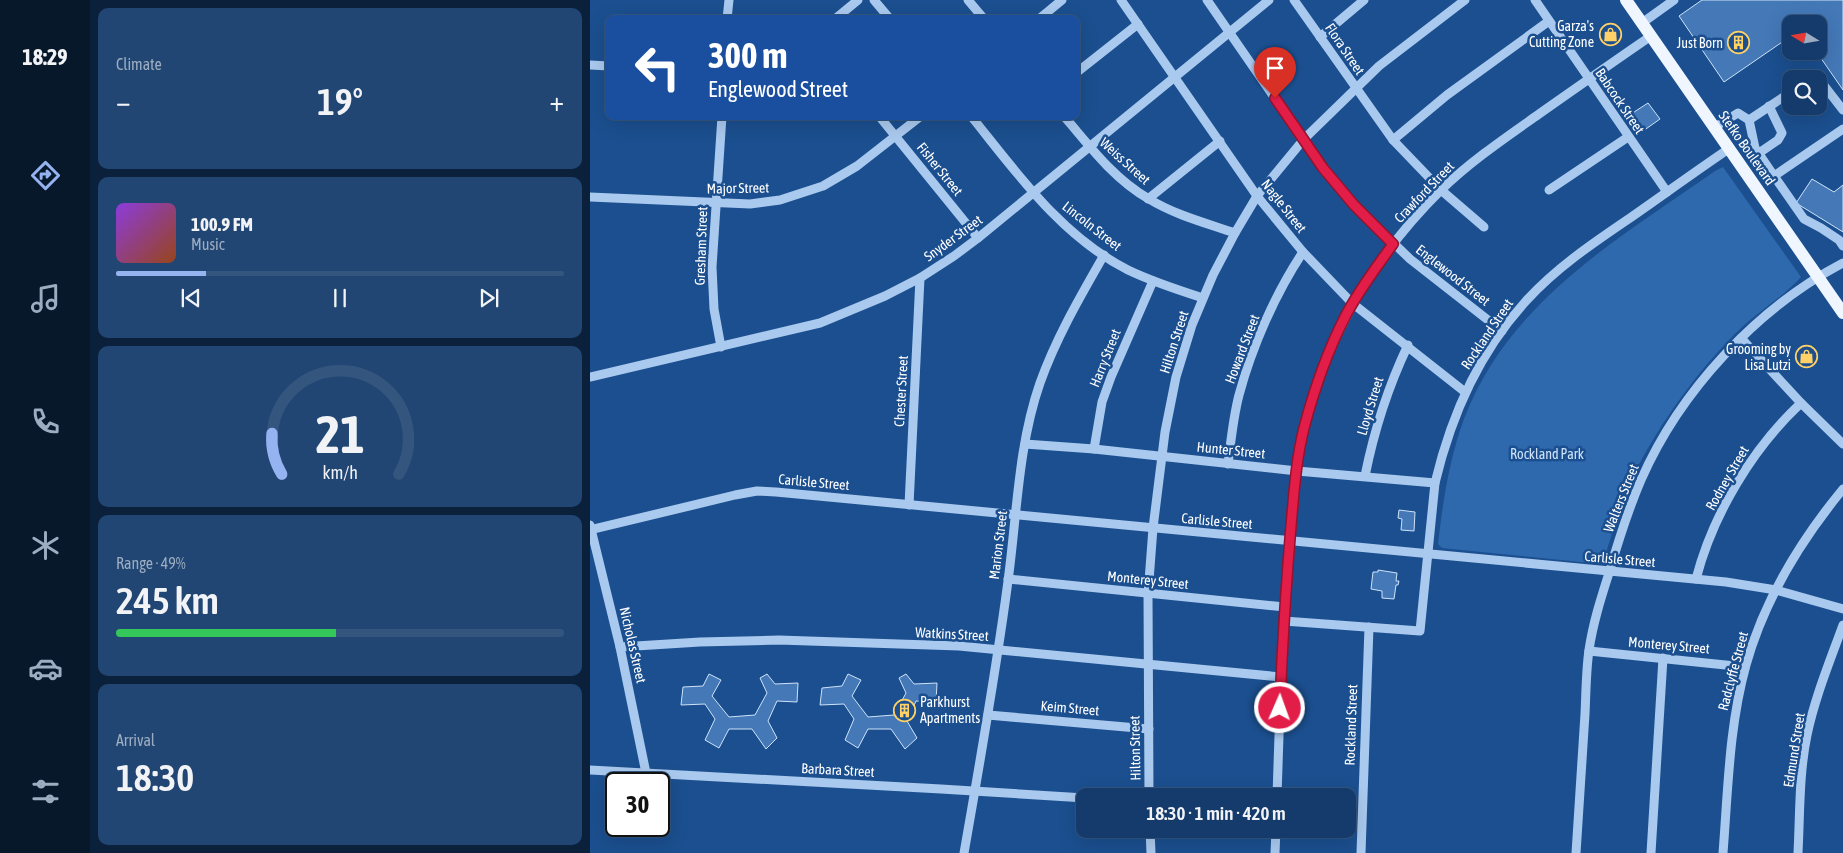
<!DOCTYPE html>
<html lang="en">
<head>
<meta charset="utf-8">
<style>
	body { margin:0; font-family:"Asap Condensed",sans-serif; background:#214673; color:#f1f3f6; height:100vh; display:flex; flex-direction:column; font-size:19px; white-space:nowrap }
	* { box-sizing:border-box; margin:0 }
	p { font-size:16px; color:#9dadc1 }
	.icon { flex:none; width:28px; height:28px; fill:none; stroke:currentColor; stroke-width:2; stroke-linecap:round; stroke-linejoin:round }
	.map { position:relative; flex:1; overflow:hidden }
	.details { display:flex; flex-direction:column; gap:8px; padding:8px; background:#0b203b; width:500px }
	.details>* { flex:none }
	.hud { position:absolute; left:15px; top:15px; width:475px; height:105px; border-radius:10px; box-shadow:0 5px 20px #0002,0 0 0 1px #33557e; background:#1a4fa0; color:#fff; overflow:hidden }
	.needle { width:32px; rotate:281deg }
	.buttons { position:absolute; left:1192px; top:15px; display:grid; gap:10px }
	.buttons a { display:grid; place-items:center; width:45px; height:45px; border-radius:10px; background:#143b6b; box-shadow:0 5px 20px #0002,0 0 0 1px #33557e; font-size:25px }
	.speed { position:absolute; left:15px; top:772px; display:flex; gap:10px; font-size:25px; font-weight:700; text-align:center }
	.speed>* { display:grid; place-content:center; width:65px; height:65px; border-radius:50%; background:#143b6b; box-shadow:0 5px 20px #0002,0 0 0 1px #33557e; line-height:1 }
	.speed .limit { border:2px solid #111; border-radius:8px; background:#fff; color:#111 }
	.pin { position:absolute; display:grid; place-items:center; width:42px; height:42px; color:#fff; margin:-51px -21px; border-radius:50% 50% 50% 0; rotate:-45deg; box-shadow:0 0 5px #0007 }
	.pin .icon { rotate:45deg }
	.me { position:absolute; width:55px; margin:-28px; rotate:2deg; stroke-linejoin:round; filter:drop-shadow(0 0 4px #0008) }
	.turn { display:flex; align-items:center; gap:18px; height:105px; padding:0 20px; font-size:22px }
	.turn .icon { width:65px; height:65px; stroke-width:2.5 }
	.turn b { display:block; font-size:35px; line-height:42px }
	.big { font-size:38px; font-weight:600; line-height:1.1 }
	.details .card { flex:1; display:flex; flex-direction:column; justify-content:center; gap:8px; min-width:0; padding:0 18px; border-radius:10px; background:#214673 }
	.details .dial { align-items:center; gap:0 }
	.dial svg { height:130px; overflow:visible; fill:none; stroke:#33557e; stroke-width:7; stroke-linecap:round; text-anchor:middle }
	.dial text { fill:#f1f3f6; stroke:none }
	.song { display:flex; align-items:center; gap:15px }
	.cover { width:60px; height:60px; border-radius:8px; background:linear-gradient(135deg,hsl(270 70% 55%),hsl(20 70% 35%)) }
	.played { height:5px; border-radius:2px; background:linear-gradient(90deg,#95b2f1 20%,#33557e 20%) }
	.keys { display:flex; justify-content:space-around; direction:ltr }
	.heat { display:flex; justify-content:space-between; align-items:center; font-size:28px; direction:ltr }
	.charge { height:8px; border-radius:4px; background:linear-gradient(90deg,#34c759 49%,#33557e 0) }
	.trip { position:absolute; left:486px; top:788px; width:280px; height:50px; border-radius:10px; background:#143b6b; box-shadow:0 5px 20px #0002,0 0 0 1px #33557e; font-weight:600; line-height:50px; text-align:center }
	main { display:flex; flex:1; min-height:0 }
	.tab-bar { display:flex; flex-direction:column; width:90px; justify-content:space-around; align-items:center; background:#08182b; color:#9dadc1 }
	.tab-bar .icon { width:35px; height:35px }
	.tab-bar .active { color:#95b2f1 }
	.tab-bar b { font-size:22px; color:#f1f3f6 }
	.map>svg:first-child { display:block }
	.green { fill:#2e69ad }
	.building { fill:#4478b7; stroke:#cfe3fa }
	.lines { fill:none; stroke-linecap:round; stroke-linejoin:round }
	.minor { stroke:#a9c9ee; stroke-width:9 }
	.major { stroke:#f0f6ff; stroke-width:12 }
	.route-casing { stroke:#92132f; stroke-width:12 }
	.route { stroke:#e11d48; stroke-width:9 }
	.labels { text-anchor:middle; stroke-width:5; stroke-linejoin:round; paint-order:stroke }
	.poi-label { font-size:14px; fill:#fff; stroke:#1b4f8f; text-anchor:end }
	.street-label { font-size:14px; fill:#fff; stroke:#1b4f8f }
	.park-label { font-size:14px; fill:#cfe3fa; stroke:#1b4f8f }
</style>
</head>
<body>
<main>
<nav class="tab-bar">
<b>18:29</b>
<svg class="icon active" aria-label="directions" viewBox="0 0 24 24"><path d="M12 3l9 9-9 9-9-9zM9 14v-3h6M13 9l2 2-2 2"/></svg>
<svg class="icon" aria-label="music" viewBox="0 0 24 24"><path d="M9 18V5l10-2v13"/><circle cx="6" cy="18" r="3"/><circle cx="16" cy="16" r="3"/></svg>
<svg class="icon" aria-label="phone" viewBox="0 0 24 24"><path d="M5 4h4l2 5-3 2q2 4 5 5l2-3 5 2v4C11 20 4 13 5 4z"/></svg>
<svg class="icon" aria-label="climate" viewBox="0 0 24 24"><path d="M12 3v18M4 7l16 10M4 17L20 7"/></svg>
<svg class="icon" aria-label="car" viewBox="0 0 24 24"><path d="M5 17H2v-5l4-1 3-4h7l3 4 3 1v5h-3M9 17h6M6 11h13"/><circle cx="7" cy="17" r="2"/><circle cx="17" cy="17" r="2"/></svg>
<svg class="icon" aria-label="filters" viewBox="0 0 24 24"><path d="M4 7h16M4 17h16"/><circle cx="9" cy="7" r="2"/><circle cx="15" cy="17" r="2"/></svg>
</nav>
<section class="details">
<div class="card"><p>Climate</p>
<div class="heat"><a>−</a><b class="big">19°</b><a>+</a></div>
</div>
<div class="card">
<div class="song"><i class="cover"></i><div><b>100.9 FM</b><p>Music</p></div></div>
<div class="played"></div>
<div class="keys"><svg class="icon" aria-label="previous" viewBox="0 0 24 24"><path d="M18 5L8 12l10 7zM5 5v14"/></svg><svg class="icon" aria-label="pause" viewBox="0 0 24 24"><path d="M8 5v14M16 5v14"/></svg><svg class="icon" aria-label="next" viewBox="0 0 24 24"><path d="M6 5l10 7-10 7zM19 5v14"/></svg></div>
</div>
<div class="card dial"><svg viewBox="0 0 100 80">
<path d="M14 69A42 42 0 1 1 86 69"/>
<path d="M14 69A42 42 0 0 1 8 44" stroke="#95b2f1"/>
<text x="50" y="56" font-size="32" font-weight="700">21</text>
<text x="50" y="72" font-size="11">km/h</text>
</svg></div>
<div class="card"><p>Range · 49%</p><b class="big">245 km</b><div class="charge"></div></div>
<div class="card"><p>Arrival</p><b class="big">18:30</b></div>
</section>
<div class="map">
<svg width="1253" height="853" viewBox="0 0 1253 853">
	<rect width="100%" height="100%" fill="#1b4f8f"/>
	<!-- green -->
	<path class="green" d="M1133 167 1211 277C1193 297 1170 310 1150 329 1108 370 1072 420 1045 472 1031 500 1023 532 1013 562L1011 564 852 548 848 544C853 501 859 460 874 419 919 301 1028 239 1125 171Z"/>
	<!-- building -->
	<g class="building">
		<polygon points="1112,0 1253,0 1253,90 1226,51 1229,51 1229,24 1201,24 1201,36 1134,82 1089,16"/>
		<polygon points="1058,103 1070,119 1053,131 1041,114"/>
		<polygon points="1222,179 1244,192 1253,185 1253,232 1206,203"/>
		<polygon points="809,510 825,512 824,531 811,530 812,519 808,518"/>
		<polygon points="788,570 807,573 806,581 809,581 808,585 806,585 804,599 792,598 792,591 781,589 783,572 788,572"/>
		<polygon points="119,674 131,680 122,696 139,717 165,715 177,693 170,678 177,674 185,684 208,683 207,702 187,701 178,721 187,738 176,749 162,729 139,729 129,748 115,740 125,719 115,704 91,705 93,687 113,686"/>
		<polygon points="258,674 271,680 262,696 278,717 304,715 316,693 309,678 316,674 324,684 347,683 346,702 326,701 317,721 327,738 315,749 301,729 278,729 268,748 255,740 264,719 254,704 230,705 232,688 252,686"/>
	</g>
	<g class="lines">
		<!-- minor -->
		<g class="minor">
			<polyline points="284,0 300,19"/>
			<polyline points="378,0 394,19"/>
			<polyline points="531,0 667,196 713,252 762,303 875,392"/>
			<polyline points="617,0 733,168 764,205 820,259 912,331"/>
			<polyline points="704,0 803,140 851,190 894,227"/>
			<polyline points="945,0 1077,192"/>
			<polyline points="137,19 139,0"/>
			<polyline points="245,19 268,0"/>
			<polyline points="449,19 472,0"/>
			<polyline points="1052,23 1084,0"/>
			<polyline points="730,37 774,0"/>
			<polyline points="0,65 19,66"/>
			<polyline points="486,73 548,24"/>
			<polyline points="1229,79 1253,110"/>
			<polyline points="289,116 388,238"/>
			<path d="M381 116C427 173 471 236 538 270 563 282 588 290 613 298"/>
			<path d="M474 116C499 146 525 180 559 199 585 215 616 223 645 233"/>
			<polyline points="1159,120 1165,148 1184,176"/>
			<polyline points="1125,127 1148,113 1159,120 1201,92"/>
			<polyline points="1253,129 1184,176 1214,219 1231,228 1249,240 1253,246"/>
			<polyline points="803,140 857,95 959,21"/>
			<polyline points="1169,153 1188,140 1192,133 1179,106"/>
			<polyline points="959,190 1038,137"/>
			<polyline points="0,197 160,204 190,200 233,186 267,166 331,116"/>
			<polyline points="558,199 630,141"/>
			<polyline points="1151,338 1211,403 1253,444"/>
			<polyline points="131,347 124,309 122,267 132,116"/>
			<polyline points="0,377 230,323 295,296 330,278 364,256 388,238 679,0"/>
			<polyline points="435,444 504,449 707,471 845,483"/>
			<polyline points="504,449 512,402 521,377 563,281"/>
			<path d="M638 464C641 441 643 418 649 395 662 347 685 294 713 252"/>
			<path d="M775 476C784 431 798 387 818 345"/>
			<polyline points="319,505 330,278"/>
			<polyline points="0,525 30,647 56,773"/>
			<polyline points="0,530 145,495 167,491 186,492 1136,582 1186,590 1253,609"/>
			<polyline points="418,579 695,607"/>
			<path d="M1106 579C1123 514 1162 449 1211 403"/>
			<path d="M694 621 830 631 845 483C861 416 889 352 936 301 966 268 1003 243 1040 218 1073 195 1106 171 1140 148"/>
			<polyline points="30,647 110,642 189,640 369,646 691,677"/>
			<polyline points="999,651 1155,667"/>
			<polyline points="398,715 559,729"/>
			<polyline points="0,770 351,789 495,798"/>
			<polyline points="559,796 558,594 563,528 575,432 586,377 602,325 623,275 645,233 667,196 714,139 789,66 875,0"/>
			<path d="M687 796C690 708 692 620 701 532 704 497 706 462 714 428 738 335 783 257 851 190 881 161 915 138 949 114 986 88 1023 62 1061 36"/>
			<polyline points="560,829 561,853"/>
			<path d="M374 853C390 762 406 672 418 581 427 515 428 446 450 383 466 338 490 297 514 255"/>
			<polyline points="685,853 686,829"/>
			<polyline points="771,853 779,627"/>
			<path d="M986 853C989 807 992 760 995 714 996 693 996 671 999 650 1003 623 1011 598 1019 573 1028 542 1038 510 1051 480 1090 391 1167 308 1253 263"/>
			<polyline points="1061,853 1073,658"/>
			<path d="M1133 853C1138 790 1139 726 1156 665 1174 601 1211 540 1253 489"/>
			<path d="M1208 853C1210 814 1209 773 1217 735 1225 697 1240 661 1253 625"/>
		</g>
		<!-- major -->
		<polyline class="major" points="1036,0 1253,313"/>
	</g>
	<g class="lines">
		<defs>
			<path id="route" d="M685 98 733 168 764 205 803 244C786 268 768 291 755 317 737 352 724 390 714 428 706 460 704 493 701 526 696 587 692 648 690 708"/>
		</defs>
		<!-- route casing -->
		<use href="#route" class="route-casing"/>
		<!-- route -->
		<use href="#route" class="route"/>
	</g>
	<!-- icons -->
	<defs>
		<symbol id="shop-ring" viewBox="-11 -11 22 22"><circle r="9.5" fill="#1b4f8f" stroke="#ffd166" stroke-width="1.5"/><path d="M-5-2.5h2.3a2.7 3.5 0 0 1 5.4 0H5L5.5 6h-11ZM-1.5-2.5h3a1.5 2.3 0 0 0-3 0Z" fill="#ffd166"/></symbol>
		<symbol id="building-ring" viewBox="-11 -11 22 22"><circle r="9.5" fill="#1b4f8f" stroke="#ffd166" stroke-width="1.5"/><path d="M-4-6H4V6H1V3H-1V6H-4ZM-2.5-4.3h1.7v1.8h-1.7ZM.8-4.3h1.7v1.8H.8ZM-2.5-1h1.7V.8h-1.7ZM.8-1h1.7V.8H.8Z" fill="#ffd166"/></symbol>
	</defs>
	<g fill-rule="evenodd">
		<use href="#shop-ring" x="1008" y="22" width="25" height="25"/>
		<use href="#building-ring" x="1136" y="30" width="25" height="25"/>
		<use href="#shop-ring" x="1204" y="344" width="25" height="25"/>
		<use href="#building-ring" x="302" y="698" width="25" height="25"/>
	</g>
	<g class="labels">
		<!-- poi labels -->
		<g class="poi-label">
			<text x="1004" y="31">Garza's<tspan x="1004" dy="16">Cutting Zone</tspan></text>
			<text x="1133" y="48">Just Born</text>
			<text x="1201" y="354">Grooming by<tspan x="1201" dy="16">Lisa Lutzi</tspan></text>
			<text x="330" y="707" text-anchor="start">Parkhurst<tspan x="330" dy="16">Apartments</tspan></text>
		</g>
		<!-- street labels -->
		<g class="street-label">
			<text transform="translate(755 49) rotate(56)" y="5">Flora Street</text>
			<text transform="translate(1030 101) rotate(56)" y="5">Babcock Street</text>
			<text transform="translate(1157 148) rotate(55)" y="5">Stefko Boulevard</text>
			<text transform="translate(535 161) rotate(42)" y="5">Weiss Street</text>
			<text transform="translate(350 169) rotate(51)" y="5">Fisher Street</text>
			<text transform="translate(148 188) rotate(-1)" y="5">Major Street</text>
			<text transform="translate(834 192) rotate(-46)" y="5">Crawford Street</text>
			<text transform="translate(694 206) rotate(52)" y="5">Nagle Street</text>
			<text transform="translate(502 226) rotate(38)" y="5">Lincoln Street</text>
			<text transform="translate(363 238) rotate(-36)" y="5">Snyder Street</text>
			<text transform="translate(111 246) rotate(-88)" y="5">Gresham Street</text>
			<text transform="translate(863 275) rotate(38)" y="5">Englewood Street</text>
			<text transform="translate(897 334) rotate(-56)" y="5">Rockland Street</text>
			<text transform="translate(584 342) rotate(-72)" y="5">Hilton Street</text>
			<text transform="translate(652 349) rotate(-69)" y="5">Howard Street</text>
			<text transform="translate(515 358) rotate(-68)" y="5">Harry Street</text>
			<text transform="translate(311 391) rotate(-87)" y="5">Chester Street</text>
			<text transform="translate(780 406) rotate(-73)" y="5">Lloyd Street</text>
			<text transform="translate(641 450) rotate(6)" y="5">Hunter Street</text>
			<text transform="translate(1137 478) rotate(-60)" y="5">Rodney Street</text>
			<text transform="translate(224 482) rotate(5)" y="5">Carlisle Street</text>
			<text transform="translate(1031 498) rotate(-68)" y="5">Walters Street</text>
			<text transform="translate(627 521) rotate(5)" y="5">Carlisle Street</text>
			<text transform="translate(408 545) rotate(-83)" y="5">Marion Street</text>
			<text transform="translate(1030 559) rotate(5)" y="5">Carlisle Street</text>
			<text transform="translate(558 580) rotate(6)" y="5">Monterey Street</text>
			<text transform="translate(362 634) rotate(3)" y="5">Watkins Street</text>
			<text transform="translate(43 645) rotate(77)" y="5">Nicholas Street</text>
			<text transform="translate(1079 645) rotate(5)" y="5">Monterey Street</text>
			<text transform="translate(1143 671) rotate(-75)" y="5">Radclyffe Street</text>
			<text transform="translate(480 708) rotate(5)" y="5">Keim Street</text>
			<text transform="translate(761 725) rotate(-88)" y="5">Rockland Street</text>
			<text transform="translate(545 748) rotate(-91)" y="5">Hilton Street</text>
			<text transform="translate(1204 750) rotate(-81)" y="5">Edmund Street</text>
			<text transform="translate(248 770) rotate(3)" y="5">Barbara Street</text>
		</g>
		<!-- park labels -->
		<g class="park-label">
			<text x="957" y="459">Rockland Park</text>
		</g>
	</g>
</svg>
<div class="buttons">
<a><svg class="needle" viewBox="-14 -14 28 28"><path d="M0-13l5 13h-10z" fill="#e53935"/><path d="M0 13l5-13h-10z" fill="#9dadc1"/></svg></a>
<a><svg class="icon" aria-label="search" viewBox="0 0 24 24"><circle cx="10" cy="10" r="6"/><path d="M15 15l6 6"/></svg></a>
</div>
<div class="speed"><div class="limit">30</div></div>
<div class="pin" style="left:685px;top:98px;background:#d93025"><svg class="icon" aria-label="arrive" viewBox="0 0 24 24"><path d="M6 21V4h12l-3 4 3 4H6"/></svg></div>
<svg class="me" style="left:690px;top:708px" viewBox="-20 -20 40 40"><circle r="17" fill="#e11d48" stroke="#fff" stroke-width="3"/><path d="M0-11L8 9 0 5-8 9z" fill="#fff"/></svg>
<div class="trip">18:30 · 1 min · 420 m</div>
<div class="hud">
<div class="turn"><svg class="icon" aria-label="left" viewBox="0 0 24 24"><path d="M17 20v-9H6M10 6l-5 5 5 5"/></svg><div><b>300 m</b>Englewood Street</div></div>
</div>
</div>
</main>
</body>
</html>
